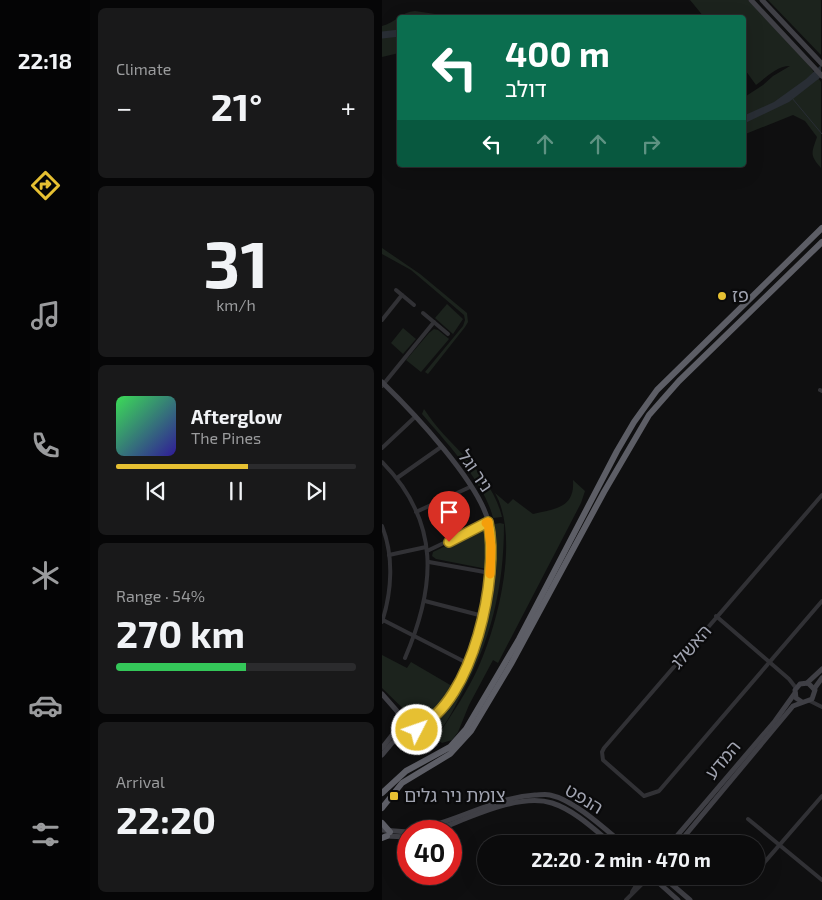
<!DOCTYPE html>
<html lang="en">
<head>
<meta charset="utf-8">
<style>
	body { margin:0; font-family:"Exo 2","Noto Sans Hebrew",sans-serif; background:#19191a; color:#f1f3f6; height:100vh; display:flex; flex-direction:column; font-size:19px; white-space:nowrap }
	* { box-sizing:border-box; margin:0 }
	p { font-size:16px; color:#9a9b9d }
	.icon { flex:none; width:28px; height:28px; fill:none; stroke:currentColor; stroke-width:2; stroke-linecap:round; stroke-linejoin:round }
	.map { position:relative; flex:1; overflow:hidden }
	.side { display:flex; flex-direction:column; gap:8px; padding:8px; background:#060607; width:292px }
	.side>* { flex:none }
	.guide { position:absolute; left:15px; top:15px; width:349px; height:152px; border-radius:5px; box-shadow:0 5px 20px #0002,0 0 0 1px #2b2b2d; background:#0b6e4f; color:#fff; overflow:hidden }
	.speed { position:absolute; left:15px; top:820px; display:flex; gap:10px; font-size:25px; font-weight:700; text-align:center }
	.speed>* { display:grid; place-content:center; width:65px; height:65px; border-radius:50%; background:#0b0b0c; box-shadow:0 5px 20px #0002,0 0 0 1px #2b2b2d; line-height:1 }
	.speed .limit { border:8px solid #d22; background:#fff; color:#111 }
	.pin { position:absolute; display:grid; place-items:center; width:42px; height:42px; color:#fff; margin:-51px -21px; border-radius:50% 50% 50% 0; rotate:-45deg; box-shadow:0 0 5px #0007 }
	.pin .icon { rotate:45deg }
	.me { position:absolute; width:55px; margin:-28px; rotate:49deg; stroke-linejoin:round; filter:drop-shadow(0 0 4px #0008) }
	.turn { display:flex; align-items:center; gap:18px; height:105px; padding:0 25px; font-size:22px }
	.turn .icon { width:65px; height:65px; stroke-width:2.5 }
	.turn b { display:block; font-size:35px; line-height:42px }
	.lanes { display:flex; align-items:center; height:48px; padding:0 25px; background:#0003; justify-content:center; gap:25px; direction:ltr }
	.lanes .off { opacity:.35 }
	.big { font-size:38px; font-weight:700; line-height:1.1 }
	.side .card { flex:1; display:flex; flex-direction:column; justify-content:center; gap:8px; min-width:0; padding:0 18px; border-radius:8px; background:#19191a }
	.side .dial { align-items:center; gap:0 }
	.dial b { font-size:65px; line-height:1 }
	.song { display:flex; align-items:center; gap:15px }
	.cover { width:60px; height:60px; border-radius:8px; background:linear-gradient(135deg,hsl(130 70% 55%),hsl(250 70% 35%)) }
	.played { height:5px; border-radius:2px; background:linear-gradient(90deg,#e6c032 55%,#2b2b2d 55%) }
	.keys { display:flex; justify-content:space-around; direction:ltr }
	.heat { display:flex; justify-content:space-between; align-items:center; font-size:28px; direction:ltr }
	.charge { height:8px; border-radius:4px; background:linear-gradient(90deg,#34c759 54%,#2b2b2d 0) }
	.trip { position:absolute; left:95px; top:835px; width:288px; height:50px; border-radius:25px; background:#0b0b0c; box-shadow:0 5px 20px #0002,0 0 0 1px #2b2b2d; font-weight:700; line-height:50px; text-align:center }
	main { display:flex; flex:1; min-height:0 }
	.tabs { display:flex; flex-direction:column; width:90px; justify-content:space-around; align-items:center; background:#040405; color:#9a9b9d }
	.tabs .icon { width:35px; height:35px }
	.tabs .active { color:#e6c032 }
	.tabs b { font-size:22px; color:#f1f3f6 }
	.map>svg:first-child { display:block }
	.green { fill:#1c231d }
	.water { fill:#292e35 }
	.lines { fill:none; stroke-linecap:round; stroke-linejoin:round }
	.stream { stroke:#292e35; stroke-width:1 }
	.river { stroke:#292e35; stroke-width:7 }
	.street { stroke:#313135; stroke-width:4 }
	.secondary { stroke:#3f3f45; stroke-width:5 }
	.highway { stroke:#5d5e66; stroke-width:6 }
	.route-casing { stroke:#967d20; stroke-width:12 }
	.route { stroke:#e6c032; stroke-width:9 }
	.slow { stroke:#f59e0b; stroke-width:9 }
	.poi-dot { fill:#e6c032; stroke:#0a0a0b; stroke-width:2 }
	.labels { text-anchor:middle; stroke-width:4.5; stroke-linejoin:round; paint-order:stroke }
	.poi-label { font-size:18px; fill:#a1a4b1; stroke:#0a0a0b; text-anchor:start }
	.street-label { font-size:18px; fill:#a1a4b1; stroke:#0a0a0b }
</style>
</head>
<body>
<main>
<nav class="tabs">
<b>22:18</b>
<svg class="icon active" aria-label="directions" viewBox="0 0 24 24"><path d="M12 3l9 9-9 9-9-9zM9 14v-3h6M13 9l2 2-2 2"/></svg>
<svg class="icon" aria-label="music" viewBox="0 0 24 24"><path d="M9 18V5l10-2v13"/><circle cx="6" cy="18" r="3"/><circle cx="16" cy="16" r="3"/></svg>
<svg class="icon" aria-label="phone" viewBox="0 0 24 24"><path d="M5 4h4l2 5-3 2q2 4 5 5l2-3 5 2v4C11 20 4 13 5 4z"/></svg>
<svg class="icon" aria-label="climate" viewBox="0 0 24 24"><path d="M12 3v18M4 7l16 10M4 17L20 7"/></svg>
<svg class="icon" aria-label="car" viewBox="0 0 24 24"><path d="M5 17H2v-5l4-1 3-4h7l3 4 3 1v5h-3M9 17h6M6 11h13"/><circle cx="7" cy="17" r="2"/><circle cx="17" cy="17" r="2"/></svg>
<svg class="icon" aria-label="filters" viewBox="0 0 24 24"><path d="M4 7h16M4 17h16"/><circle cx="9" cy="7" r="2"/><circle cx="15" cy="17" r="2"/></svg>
</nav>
<section class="side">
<div class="card"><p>Climate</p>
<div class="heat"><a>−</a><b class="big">21°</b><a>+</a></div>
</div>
<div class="card dial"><b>31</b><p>km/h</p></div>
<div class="card">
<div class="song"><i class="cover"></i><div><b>Afterglow</b><p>The Pines</p></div></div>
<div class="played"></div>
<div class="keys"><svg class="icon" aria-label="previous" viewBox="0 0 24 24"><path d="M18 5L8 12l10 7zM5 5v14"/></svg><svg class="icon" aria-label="pause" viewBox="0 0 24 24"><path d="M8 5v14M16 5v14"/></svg><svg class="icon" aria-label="next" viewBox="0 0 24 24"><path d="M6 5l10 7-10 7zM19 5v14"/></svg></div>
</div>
<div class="card"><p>Range · 54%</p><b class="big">270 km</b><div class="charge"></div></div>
<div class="card"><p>Arrival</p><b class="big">22:20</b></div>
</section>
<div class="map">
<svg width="440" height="900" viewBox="0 0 440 900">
	<rect width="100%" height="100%" fill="#0f0f10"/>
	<!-- green -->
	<g class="green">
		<path d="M308 0H366L426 64 439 82V168C428 155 429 154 435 137L423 121 411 115 361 135V98L381 85 391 76 408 66C394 66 384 78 374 85L361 67V18L322 17Z"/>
		<polygon points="386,0 439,0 439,55"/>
		<path d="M33 11 73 17 18 18 17 53 0 57V26C13 23 19 12 33 11Z"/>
		<polygon points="0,248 38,274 85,313 86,322 83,327 46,374 43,372 81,326 83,320 82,315 29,270 0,254"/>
		<polygon points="65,304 81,319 71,334 53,318"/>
		<polygon points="21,328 34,339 21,354 9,343"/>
		<polygon points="52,329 56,330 67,339 39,372 24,360 47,333"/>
		<path d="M42 409C66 447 109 471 120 517L111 518C103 483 63 441 40 414Z"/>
		<path d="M191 480 203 491 199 503 116 663 111 660 87 705 76 732 70 740 60 743 52 738 59 731C72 711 86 690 96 668 116 624 138 537 113 493L126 504 131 499 151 514C173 509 193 508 191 480Z"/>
		<path d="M118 523 122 524C122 588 109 641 78 697 71 710 64 726 53 735L46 731C58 716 71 702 81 685 109 636 113 579 113 524Z"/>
		<polygon points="103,527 105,537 105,569 54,559 50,556 51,552"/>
		<polygon points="0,655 25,668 29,662 70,686 68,691 39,726 0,688"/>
	</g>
	<!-- water -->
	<polygon class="water" points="439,65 439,77 407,102 361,124 361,116 392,102 424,79"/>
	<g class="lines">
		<!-- stream -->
		<polyline class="stream" points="410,98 440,134"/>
		<!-- river -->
		<polyline class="river" points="0,35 18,33"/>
		<!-- street -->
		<g class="street">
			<polyline points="14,290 32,305"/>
			<polyline points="41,313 66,334"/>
			<polyline points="0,320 20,295"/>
			<polyline points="0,386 52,322"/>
			<polyline points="438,390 440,391"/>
			<polyline points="0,448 33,417"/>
			<path d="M0 462C59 522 54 586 23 658"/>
			<polyline points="15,478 59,447"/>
			<polyline points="440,495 222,748 220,752 221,760 262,796 277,791 440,601"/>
			<polyline points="34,512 88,487"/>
			<path d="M0 526C12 556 10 591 0 622"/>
			<polyline points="45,551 106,522"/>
			<polyline points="7,555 44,547"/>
			<polyline points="47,562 108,573"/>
			<polyline points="43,601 101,616"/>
			<polyline points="334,616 407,679 414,688"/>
			<polyline points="1,620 85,663"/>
			<polyline points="428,701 440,707"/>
			<polyline points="366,819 440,880"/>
			<polyline points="374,872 440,796"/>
			<polyline points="367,880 370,876"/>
			<polyline points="250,892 258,879"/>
			<polyline points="244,900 268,876"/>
		</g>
		<!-- secondary -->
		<g class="secondary">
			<polyline points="369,0 440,76"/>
			<polyline points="380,0 440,64"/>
			<path d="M0 382C31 412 98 483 107 524 116 565 103 617 89 655 78 682 63 714 36 727"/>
			<polyline points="425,683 440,669"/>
			<polyline points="432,689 440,678"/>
			<polyline points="0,694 22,719"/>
			<circle cx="27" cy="727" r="9"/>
			<polyline points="0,748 18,725"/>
			<polyline points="0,755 10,743 23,734"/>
			<polyline points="0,830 26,832"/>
			<path d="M28 831C71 824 109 798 153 795 157 795 164 794 168 795 192 800 222 828 241 844"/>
			<path d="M52 831C83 820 136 792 170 803 192 810 212 829 230 844"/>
			<polyline points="3,836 26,837"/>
			<polyline points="288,844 393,721 413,693"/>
			<polyline points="296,844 411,706 430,699 433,690 426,683 418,684 413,690 414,698 420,702"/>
			<polyline points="269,876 296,900"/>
			<polyline points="280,876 308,900"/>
			<polyline points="258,879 259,876"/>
		</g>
		<!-- highway -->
		<g class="highway">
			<polyline points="0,793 24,771 68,747 84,729 137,639 235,451 252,422 275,390 440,228"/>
			<polyline points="0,808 20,783 68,754 89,731 129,664 222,492 267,415 297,381 440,242"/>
			<polyline points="0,823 8,832"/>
			<polyline points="0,838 5,836"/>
		</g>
	</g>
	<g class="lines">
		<defs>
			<path id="route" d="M35 730 36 727C91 702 118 576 106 522L67 542"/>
		</defs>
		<!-- route casing -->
		<use href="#route" class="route-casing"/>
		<!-- route -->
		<use href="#route" class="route"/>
		<!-- slow -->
		<polyline class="slow" points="104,523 106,522 109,547 108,574"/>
	</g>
	<!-- markers -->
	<g class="poi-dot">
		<circle cx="340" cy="296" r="5"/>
		<rect x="7" y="791" width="10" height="10" rx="2.5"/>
	</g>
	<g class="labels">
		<!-- poi labels -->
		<g class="poi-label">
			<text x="350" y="302">פז</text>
			<text x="22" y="802">צומת ניר גלים</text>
		</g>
		<!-- street labels -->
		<g class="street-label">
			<text transform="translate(93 471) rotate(56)" y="6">ניר וגל</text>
			<text transform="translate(309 647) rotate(-49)" y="6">האשלג</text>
			<text transform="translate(341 760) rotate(-50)" y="6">המדע</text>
			<text transform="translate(202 799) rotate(31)" y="6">הנפט</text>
		</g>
	</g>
</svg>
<div class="speed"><div class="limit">40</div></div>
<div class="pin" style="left:67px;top:542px;background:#d93025"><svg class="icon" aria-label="arrive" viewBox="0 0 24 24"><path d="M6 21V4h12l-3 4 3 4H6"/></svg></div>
<svg class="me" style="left:35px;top:730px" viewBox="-20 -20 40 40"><circle r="17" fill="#e6c032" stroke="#fff" stroke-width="3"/><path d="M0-11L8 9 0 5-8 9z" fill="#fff"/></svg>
<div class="trip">22:20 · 2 min · 470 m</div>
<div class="guide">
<div class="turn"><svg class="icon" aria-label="left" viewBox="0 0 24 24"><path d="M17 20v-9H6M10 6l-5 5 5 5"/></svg><div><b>400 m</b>דולב</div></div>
<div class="lanes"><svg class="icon" aria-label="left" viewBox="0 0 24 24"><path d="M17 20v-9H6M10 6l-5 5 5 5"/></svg><svg class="icon off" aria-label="ahead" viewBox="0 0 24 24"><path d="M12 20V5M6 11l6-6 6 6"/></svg><svg class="icon off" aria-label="ahead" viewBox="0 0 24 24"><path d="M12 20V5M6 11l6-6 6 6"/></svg><svg class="icon off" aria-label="right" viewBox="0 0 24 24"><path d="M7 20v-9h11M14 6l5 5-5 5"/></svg></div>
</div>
</div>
</main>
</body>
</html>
